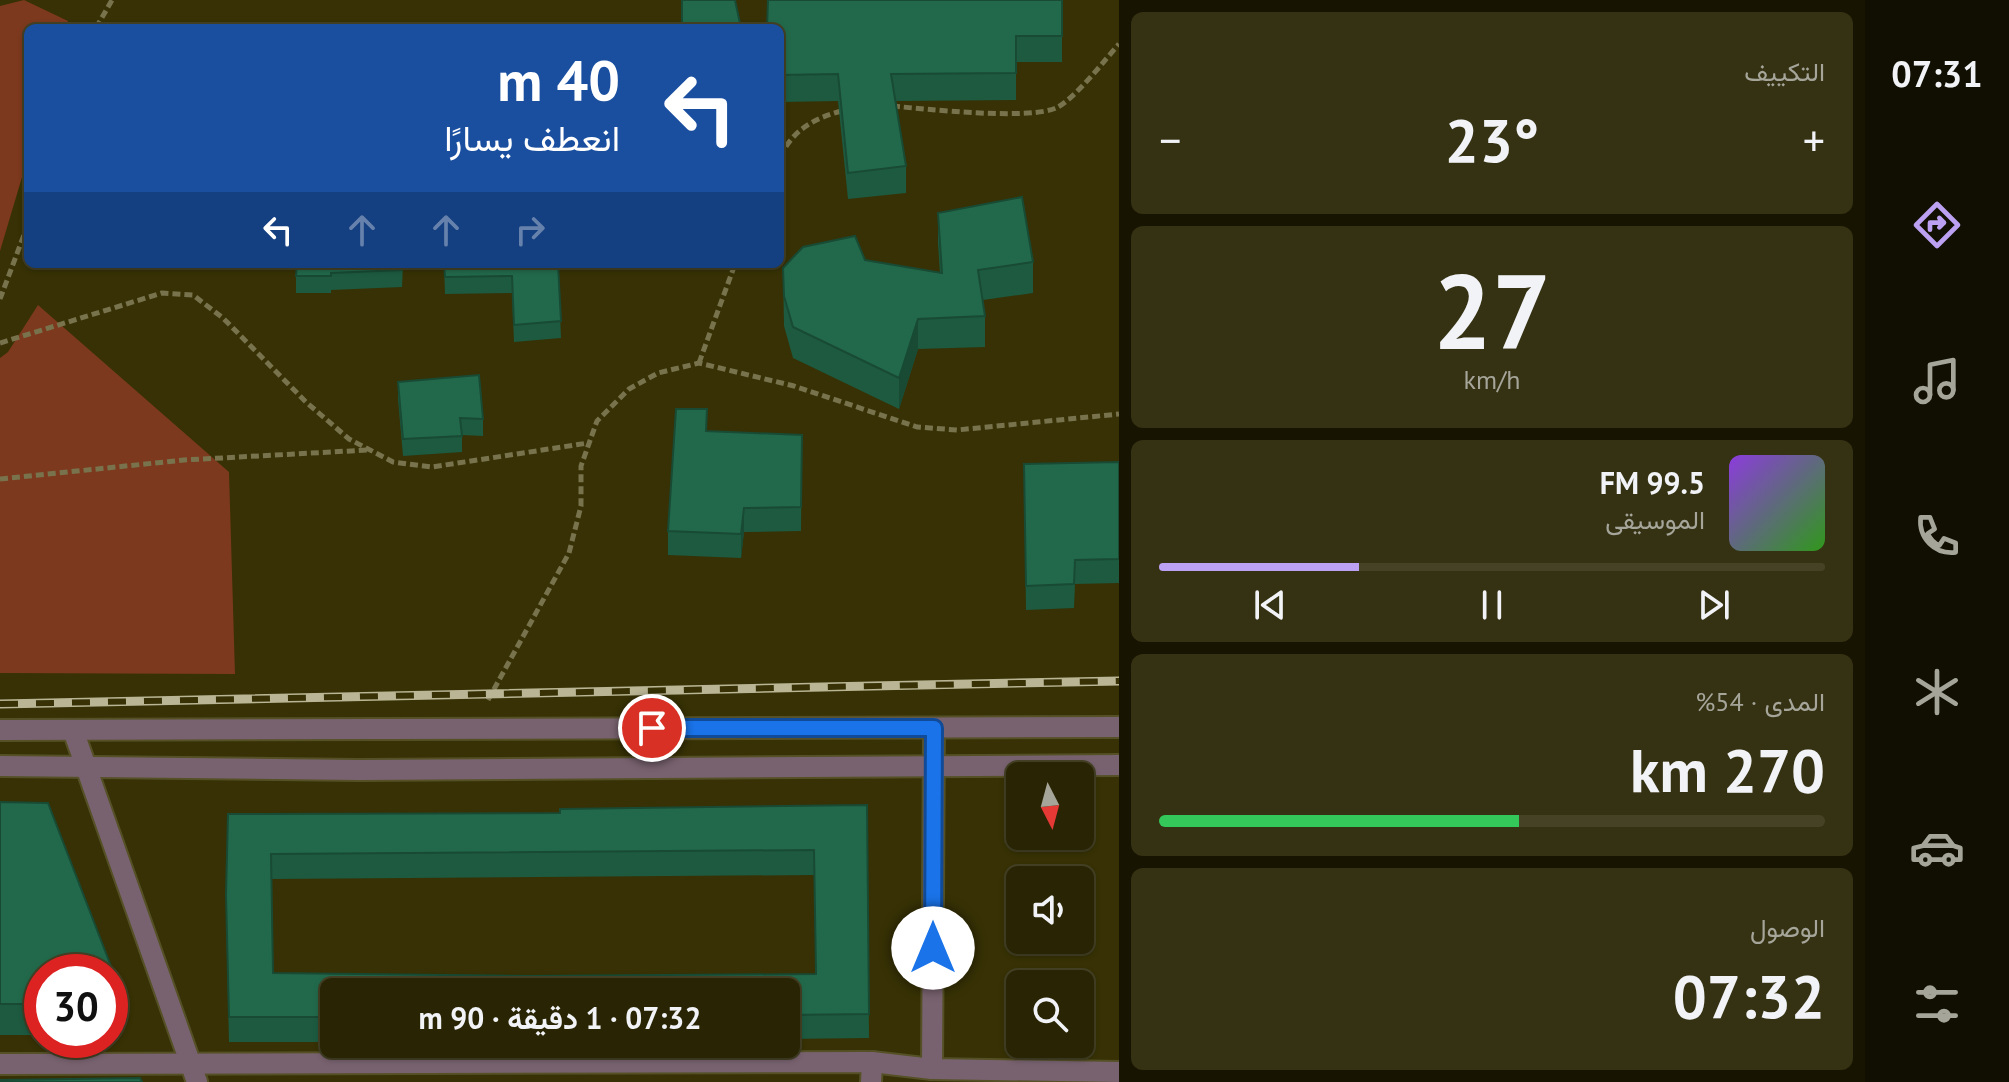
<!DOCTYPE html>
<html lang="ar">
<head>
<meta charset="utf-8">
<style>
	body { margin:0; font-family:"PT Sans",Vazirmatn,sans-serif; background:#353113; color:#f1f3f6; direction:rtl; height:100vh; display:flex; flex-direction:column; font-size:30px; white-space:nowrap }
	* { box-sizing:border-box; margin:0 }
	p { font-size:26px; color:#a5a59a }
	.icon { flex:none; width:44px; height:44px; fill:none; stroke:currentColor; stroke-width:2; stroke-linecap:round; stroke-linejoin:round }
	.map { position:relative; flex:1; overflow:hidden; direction:ltr }
	.drawer { display:flex; flex-direction:column; gap:12px; padding:12px; background:#171402; width:746px }
	.drawer>* { flex:none }
	.banner { position:absolute; left:24px; top:24px; width:760px; height:244px; border-radius:12px; box-shadow:0 2px 6px #0004,0 0 0 2px #454226; direction:rtl; background:#1a4fa0; color:#fff; overflow:hidden }
	.needle { width:52px; rotate:174deg }
	.tools { position:absolute; left:1006px; top:762px; display:grid; gap:16px }
	.tools a { display:grid; place-items:center; width:88px; height:88px; border-radius:12px; background:#292504; box-shadow:0 2px 6px #0004,0 0 0 2px #454226; font-size:40px }
	.speed { position:absolute; left:24px; top:954px; display:flex; gap:16px; font-size:40px; font-weight:700; text-align:center }
	.speed>* { display:grid; place-content:center; width:104px; height:104px; border-radius:50%; background:#292504; box-shadow:0 2px 6px #0004,0 0 0 2px #454226; line-height:1 }
	.speed .limit { border:12px solid #d22; background:#fff; color:#111 }
	.pin { position:absolute; display:grid; place-items:center; width:68px; height:68px; color:#fff; margin:-34px; border:4px solid #fff; border-radius:50%; box-shadow:0 2px 8px #0007 }
	.me { position:absolute; width:88px; margin:-44px; rotate:0deg; stroke-linejoin:round; filter:drop-shadow(0 0 6px #0008) }
	.turn { display:flex; align-items:center; gap:28px; height:168px; padding:0 32px; font-size:36px }
	.turn .icon { width:104px; height:104px; stroke-width:2.5 }
	.turn b { display:block; font-size:56px; line-height:68px }
	.lanes { display:flex; align-items:center; height:76px; padding:0 32px; background:#0003; justify-content:center; gap:40px; direction:ltr }
	.lanes .off { opacity:.35 }
	.big { font-size:60px; font-weight:700; line-height:1.1 }
	.drawer .card { flex:1; display:flex; flex-direction:column; justify-content:center; gap:12px; min-width:0; padding:0 28px; border-radius:12px; background:#353113 }
	.drawer .dial { align-items:center; gap:0 }
	.dial b { font-size:104px; line-height:1 }
	.song { display:flex; align-items:center; gap:24px }
	.cover { width:96px; height:96px; border-radius:12px; background:linear-gradient(135deg,hsl(270 70% 55%),hsl(110 70% 35%)) }
	.played { height:8px; border-radius:4px; background:linear-gradient(90deg,#bca0f2 30%,#454226 30%) }
	.keys { display:flex; justify-content:space-around; direction:ltr }
	.heat { display:flex; justify-content:space-between; align-items:center; font-size:44px; direction:ltr }
	.charge { height:12px; border-radius:6px; background:linear-gradient(90deg,#34c759 54%,#454226 0) }
	.trip { position:absolute; left:320px; top:978px; width:480px; height:80px; border-radius:12px; background:#292504; box-shadow:0 2px 6px #0004,0 0 0 2px #454226; font-weight:700; line-height:80px; text-align:center; direction:rtl }
	main { display:flex; flex:1; min-height:0 }
	.menu { display:flex; flex-direction:column; width:144px; justify-content:space-around; align-items:center; background:#100f02; color:#a5a59a }
	.menu .icon { width:56px; height:56px }
	.menu .current { color:#bca0f2 }
	.menu b { font-size:36px; color:#f1f3f6 }
	.map>svg:first-child { display:block }
	.green { fill:#7c391d }
	.lines { fill:none; stroke-linecap:round; stroke-linejoin:round }
	.minor-casing { stroke:#555026; stroke-width:24 }
	.path { stroke:#78734d; stroke-width:5; stroke-dasharray:8 4; stroke-linecap:butt }
	.minor { stroke:#78626f; stroke-width:20 }
	.rail-casing { stroke:#bab695; stroke-width:9 }
	.rail { stroke:#373105; stroke-width:6; stroke-dasharray:18; stroke-linecap:butt }
	.wall { fill:#1d5a40; fill-rule:evenodd }
	.shaded-wall { fill:#184a34 }
	.building { fill:#22694b; stroke:#184a34; stroke-width:2; fill-rule:evenodd }
	.route-casing { stroke:#114b97; stroke-width:20 }
	.route { stroke:#1a73e8; stroke-width:14 }
</style>
</head>
<body>
<main>
<nav class="menu">
<b>07:31</b>
<svg class="icon current" aria-label="directions" viewBox="0 0 24 24"><path d="M12 3l9 9-9 9-9-9zM9 14v-3h6M13 9l2 2-2 2"/></svg>
<svg class="icon" aria-label="music" viewBox="0 0 24 24"><path d="M9 18V5l10-2v13"/><circle cx="6" cy="18" r="3"/><circle cx="16" cy="16" r="3"/></svg>
<svg class="icon" aria-label="phone" viewBox="0 0 24 24"><path d="M5 4h4l2 5-3 2q2 4 5 5l2-3 5 2v4C11 20 4 13 5 4z"/></svg>
<svg class="icon" aria-label="climate" viewBox="0 0 24 24"><path d="M12 3v18M4 7l16 10M4 17L20 7"/></svg>
<svg class="icon" aria-label="car" viewBox="0 0 24 24"><path d="M5 17H2v-5l4-1 3-4h7l3 4 3 1v5h-3M9 17h6M6 11h13"/><circle cx="7" cy="17" r="2"/><circle cx="17" cy="17" r="2"/></svg>
<svg class="icon" aria-label="filters" viewBox="0 0 24 24"><path d="M4 7h16M4 17h16"/><circle cx="9" cy="7" r="2"/><circle cx="15" cy="17" r="2"/></svg>
</nav>
<section class="drawer">
<div class="card"><p>التكييف</p>
<div class="heat"><a>−</a><b class="big">23°</b><a>+</a></div>
</div>
<div class="card dial"><b>27</b><p>km/h</p></div>
<div class="card">
<div class="song"><i class="cover"></i><div><b>99.5 FM</b><p>الموسيقى</p></div></div>
<div class="played"></div>
<div class="keys"><svg class="icon" aria-label="previous" viewBox="0 0 24 24"><path d="M18 5L8 12l10 7zM5 5v14"/></svg><svg class="icon" aria-label="pause" viewBox="0 0 24 24"><path d="M8 5v14M16 5v14"/></svg><svg class="icon" aria-label="next" viewBox="0 0 24 24"><path d="M6 5l10 7-10 7zM19 5v14"/></svg></div>
</div>
<div class="card"><p>المدى · 54%</p><b class="big">270 km</b><div class="charge"></div></div>
<div class="card"><p>الوصول</p><b class="big">07:32</b></div>
</section>
<div class="map">
<svg width="1119" height="1082" viewBox="0 0 1119 1082">
	<rect width="100%" height="100%" fill="#373105"/>
	<!-- green -->
	<g class="green">
		<polygon points="24,0 68,21 66,28 28,28 28,157 0,251 0,6"/>
		<polygon points="38,305 229,472 235,674 0,673 0,358 8,352"/>
	</g>
	<g class="lines">
		<defs>
			<g id="minor">
				<polyline points="0,730 1119,727"/>
				<polyline points="73,730 197,1082"/>
				<polyline points="0,766 359,770 1119,765"/>
				<polyline points="0,1064 872,1062 932,1069 1119,1072"/>
				<polyline points="932,1069 934,728"/>
				<polyline points="871,1082 872,1062"/>
			</g>
		</defs>
		<!-- minor casing -->
		<use href="#minor" class="minor-casing"/>
		<!-- path -->
		<g class="path">
			<polyline points="96,28 112,0"/>
			<path d="M892 106C925 109 1033 121 1058 107 1077 96 1104 61 1119 44"/>
			<path d="M780 157C793 130 814 118 842 111"/>
			<polyline points="0,299 28,224"/>
			<polyline points="0,343 162,293 193,295 223,318 306,402 349,439 393,462 432,467 588,443"/>
			<polyline points="699,363 735,264"/>
			<polyline points="0,479 184,460 368,450"/>
			<polyline points="488,700 569,553 581,506 581,466 597,421 629,389 658,373 699,363 794,386 917,427 957,430 1119,414"/>
		</g>
		<!-- minor -->
		<use href="#minor" class="minor"/>
		<defs>
			<polyline id="rail" points="0,704 1119,681"/>
		</defs>
		<!-- rail casing -->
		<use href="#rail" class="rail-casing"/>
		<!-- rail -->
		<use href="#rail" class="rail"/>
	</g>
	<!-- wall -->
	<g class="wall">
		<polygon points="1062,0 1062,62 1016,62 1016,100 896,101 906,166 906,193 848,199 838,101 780,102 780,28"/>
		<polygon points="938,213 1033,262 1033,293 983,300 985,316 985,347 918,349 899,409 793,358 784,326 783,268 865,260 940,273 938,243"/>
		<polygon points="403,264 402,287 331,290 331,293 296,293 296,276"/>
		<polygon points="444,264 558,264 561,338 514,342 512,293 445,294"/>
		<polygon points="398,382 483,419 483,436 462,435 462,452 403,456 398,399"/>
		<polygon points="707,431 802,435 801,531 744,532 741,558 668,555 668,531"/>
		<polygon points="1119,462 1119,583 1075,584 1074,608 1026,610 1024,464"/>
		<polygon points="0,802 48,803 114,974 114,1005 110,1009 110,972 42,972 42,1035 0,1035"/>
		<path d="M867 805 869 1038 786 1039V992H334V1042H229L226 920 228 814 560 813ZM814 875 816 974 530 976 273 973 271 879Z"/>
	</g>
	<!-- shaded-wall -->
	<g class="shaded-wall">
		<polygon points="918,319 918,349 899,409 899,378"/>
		<polygon points="744,508 744,532 741,558 741,534"/>
		<polygon points="114,974 114,1005 110,1009 110,978"/>
	</g>
	<!-- building -->
	<g class="building">
		<polygon points="682,0 735,0 741,28 682,28"/>
		<polygon points="768,0 1062,0 1062,36 1016,36 1016,73 891,74 906,166 848,173 838,74 780,75 780,28 767,28"/>
		<polygon points="1022,197 1033,262 978,270 985,316 918,319 899,378 793,327 784,296 783,268 803,247 855,236 865,260 942,273 938,213"/>
		<polygon points="297,264 402,264 402,270 331,273 331,276 296,276"/>
		<polygon points="444,264 558,264 561,321 514,325 512,276 445,277"/>
		<polygon points="479,375 483,419 460,418 462,436 403,439 398,382"/>
		<polygon points="676,409 707,409 706,431 802,435 801,507 744,508 741,534 668,531"/>
		<polygon points="1119,462 1119,559 1075,560 1074,584 1026,586 1024,464"/>
		<polygon points="0,802 48,803 114,974 110,978 110,972 42,972 42,1004 0,1004"/>
		<path d="M867 805 869 1014 786 1015V992H334V1017H229L226 895 228 814 560 813V809ZM814 850 816 974 530 976 273 973 271 854Z"/>
		<polygon points="140,1078 142,1082 0,1082 0,1080"/>
	</g>
	<g class="lines">
		<defs>
			<polyline id="route" points="652,728 934,728 933,948"/>
		</defs>
		<!-- route casing -->
		<use href="#route" class="route-casing"/>
		<!-- route -->
		<use href="#route" class="route"/>
	</g>
</svg>
<div class="tools">
<a><svg class="needle" viewBox="-14 -14 28 28"><path d="M0-13l5 13h-10z" fill="#e53935"/><path d="M0 13l5-13h-10z" fill="#a5a59a"/></svg></a>
<a><svg class="icon" aria-label="sound" viewBox="0 0 24 24"><path d="M4 9h4l5-4v14l-5-4H4zM17 9q2 3 0 6"/></svg></a>
<a><svg class="icon" aria-label="search" viewBox="0 0 24 24"><circle cx="10" cy="10" r="6"/><path d="M15 15l6 6"/></svg></a>
</div>
<div class="speed"><div class="limit">30</div></div>
<div class="pin" style="left:652px;top:728px;background:#d93025"><svg class="icon" aria-label="arrive" viewBox="0 0 24 24"><path d="M6 21V4h12l-3 4 3 4H6"/></svg></div>
<svg class="me" style="left:933px;top:948px" viewBox="-20 -20 40 40"><circle r="19" fill="#fff"/><path d="M0-13L10 11 0 6-10 11z" fill="#1a73e8"/></svg>
<div class="trip">07:32 · 1 دقيقة · 90 m</div>
<div class="banner">
<div class="turn"><svg class="icon" aria-label="left" viewBox="0 0 24 24"><path d="M17 20v-9H6M10 6l-5 5 5 5"/></svg><div><b>40 m</b>انعطف يسارًا</div></div>
<div class="lanes"><svg class="icon" aria-label="left" viewBox="0 0 24 24"><path d="M17 20v-9H6M10 6l-5 5 5 5"/></svg><svg class="icon off" aria-label="ahead" viewBox="0 0 24 24"><path d="M12 20V5M6 11l6-6 6 6"/></svg><svg class="icon off" aria-label="ahead" viewBox="0 0 24 24"><path d="M12 20V5M6 11l6-6 6 6"/></svg><svg class="icon off" aria-label="right" viewBox="0 0 24 24"><path d="M7 20v-9h11M14 6l5 5-5 5"/></svg></div>
</div>
</div>
</main>
</body>
</html>
